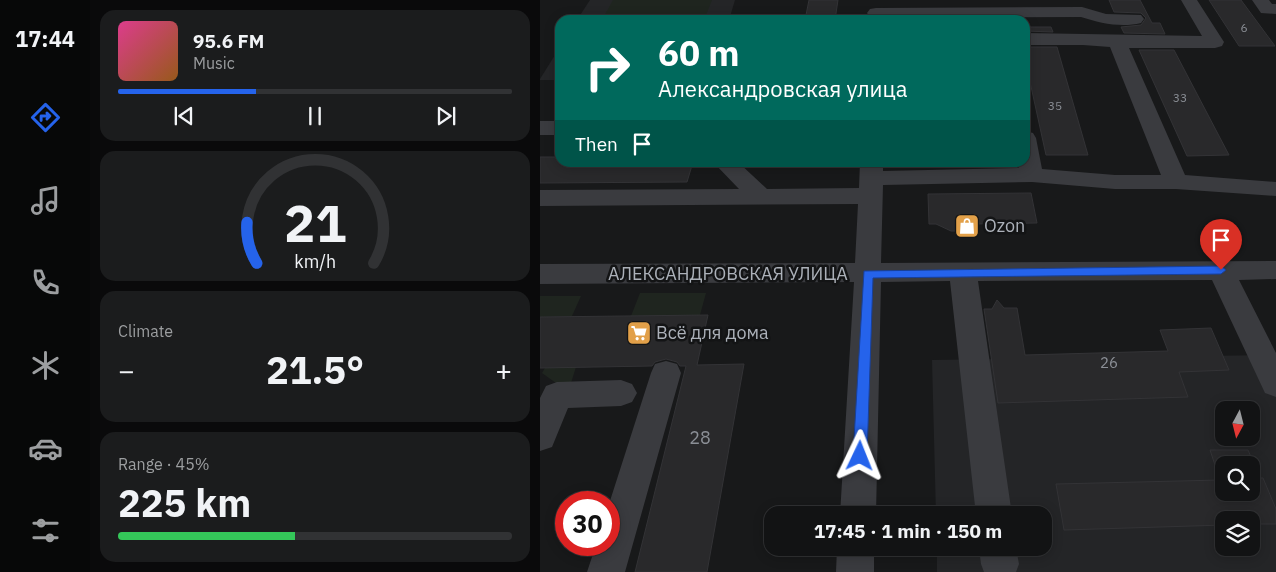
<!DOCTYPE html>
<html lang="en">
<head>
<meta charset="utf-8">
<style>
	body { margin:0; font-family:"IBM Plex Sans",sans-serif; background:#1b1c1d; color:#f1f3f6; height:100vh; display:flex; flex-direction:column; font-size:19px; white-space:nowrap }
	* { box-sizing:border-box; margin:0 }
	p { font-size:16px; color:#9c9ea0 }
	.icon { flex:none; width:28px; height:28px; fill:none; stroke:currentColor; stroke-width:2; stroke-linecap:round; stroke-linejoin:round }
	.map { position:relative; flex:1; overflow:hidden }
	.drawer { display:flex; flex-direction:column; gap:10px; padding:10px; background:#0a0a0b; width:450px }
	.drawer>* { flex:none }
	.guide { position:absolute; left:15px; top:15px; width:475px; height:152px; border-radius:15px; box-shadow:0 2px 12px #0003,0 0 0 1px #313234; background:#00695c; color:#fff; overflow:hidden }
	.needle { width:32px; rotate:187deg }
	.fabs { position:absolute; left:675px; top:401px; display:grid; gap:10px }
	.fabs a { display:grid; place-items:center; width:45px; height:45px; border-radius:10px; background:#121314; box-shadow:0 2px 12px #0003,0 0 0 1px #313234; font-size:25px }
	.speed { position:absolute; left:15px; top:491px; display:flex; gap:10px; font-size:25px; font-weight:700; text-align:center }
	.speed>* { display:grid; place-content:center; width:65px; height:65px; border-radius:50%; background:#121314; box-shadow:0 2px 12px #0003,0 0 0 1px #313234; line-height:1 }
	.speed .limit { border:8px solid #d22; background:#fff; color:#111 }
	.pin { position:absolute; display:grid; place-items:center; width:42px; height:42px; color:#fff; margin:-51px -21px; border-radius:50% 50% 50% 0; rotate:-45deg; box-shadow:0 0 5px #0007 }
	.pin .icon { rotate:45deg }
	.me { position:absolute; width:55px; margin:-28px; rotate:2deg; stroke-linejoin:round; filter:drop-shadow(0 0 4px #0008) }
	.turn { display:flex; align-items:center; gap:18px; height:105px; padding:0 20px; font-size:22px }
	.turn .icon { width:65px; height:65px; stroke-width:2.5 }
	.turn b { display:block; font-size:35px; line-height:42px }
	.then { display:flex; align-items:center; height:48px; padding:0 20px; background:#0003; gap:10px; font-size:19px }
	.big { font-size:38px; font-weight:800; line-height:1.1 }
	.drawer .widget { flex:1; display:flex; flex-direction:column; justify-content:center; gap:8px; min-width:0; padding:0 18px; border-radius:15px; background:#1b1c1d }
	.drawer .dial { align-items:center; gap:0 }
	.dial svg { height:130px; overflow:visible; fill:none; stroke:#313234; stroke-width:7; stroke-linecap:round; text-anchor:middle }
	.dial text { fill:#f1f3f6; stroke:none }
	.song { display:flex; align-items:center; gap:15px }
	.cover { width:60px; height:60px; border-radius:8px; background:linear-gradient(135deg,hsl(330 70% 55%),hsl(30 70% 35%)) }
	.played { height:5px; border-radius:2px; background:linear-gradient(90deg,#2563eb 35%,#313234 35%) }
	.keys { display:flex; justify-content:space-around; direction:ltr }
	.heat { display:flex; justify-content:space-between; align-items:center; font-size:28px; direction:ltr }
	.charge { height:8px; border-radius:4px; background:linear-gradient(90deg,#34c759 45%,#313234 0) }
	.trip { position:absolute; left:224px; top:506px; width:288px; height:50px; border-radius:15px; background:#121314; box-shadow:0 2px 12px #0003,0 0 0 1px #313234; font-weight:800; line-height:50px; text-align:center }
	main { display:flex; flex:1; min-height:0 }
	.tabs { display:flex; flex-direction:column; width:90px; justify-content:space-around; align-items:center; background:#070808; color:#9c9ea0 }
	.tabs .icon { width:35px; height:35px }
	.tabs .on { color:#2563eb }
	.tabs b { font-size:22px; color:#f1f3f6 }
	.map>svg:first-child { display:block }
	.built { fill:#242527; fill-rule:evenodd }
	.green { fill:#1f251f }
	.building { fill:#29292b; stroke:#333336; fill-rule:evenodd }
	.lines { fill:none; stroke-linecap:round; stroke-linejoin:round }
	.minor { fill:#3a3b3f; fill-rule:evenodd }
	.route { fill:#2563eb; stroke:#184099 }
	.labels { text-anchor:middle; stroke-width:5; stroke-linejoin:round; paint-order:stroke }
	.far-number-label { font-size:12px; fill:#8b8f96 }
	.number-label { font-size:15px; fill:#8b8f96 }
	.poi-label { font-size:18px; fill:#acb1b9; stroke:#131415; text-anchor:start }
	.street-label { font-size:18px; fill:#acb1b9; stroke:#131415 }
	.near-number-label { font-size:18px; fill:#8b8f96 }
</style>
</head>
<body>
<main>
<nav class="tabs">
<b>17:44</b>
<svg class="icon on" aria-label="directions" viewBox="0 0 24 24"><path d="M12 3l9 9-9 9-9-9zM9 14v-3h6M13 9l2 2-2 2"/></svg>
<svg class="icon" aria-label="music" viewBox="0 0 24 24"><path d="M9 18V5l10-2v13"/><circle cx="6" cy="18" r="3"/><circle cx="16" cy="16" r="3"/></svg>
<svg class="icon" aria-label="phone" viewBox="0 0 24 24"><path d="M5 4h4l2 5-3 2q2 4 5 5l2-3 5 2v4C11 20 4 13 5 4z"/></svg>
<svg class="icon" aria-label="climate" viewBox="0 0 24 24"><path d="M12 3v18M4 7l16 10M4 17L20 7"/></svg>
<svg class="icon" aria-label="car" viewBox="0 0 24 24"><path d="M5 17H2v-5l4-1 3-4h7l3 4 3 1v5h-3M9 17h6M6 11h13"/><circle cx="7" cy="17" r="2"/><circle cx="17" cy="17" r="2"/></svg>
<svg class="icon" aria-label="filters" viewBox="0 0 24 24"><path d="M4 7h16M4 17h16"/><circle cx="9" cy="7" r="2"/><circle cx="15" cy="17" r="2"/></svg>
</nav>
<section class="drawer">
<div class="widget">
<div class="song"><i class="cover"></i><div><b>95.6 FM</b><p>Music</p></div></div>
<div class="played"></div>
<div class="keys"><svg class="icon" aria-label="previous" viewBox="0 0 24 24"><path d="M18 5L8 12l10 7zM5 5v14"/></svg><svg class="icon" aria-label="pause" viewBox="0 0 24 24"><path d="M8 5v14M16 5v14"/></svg><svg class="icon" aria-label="next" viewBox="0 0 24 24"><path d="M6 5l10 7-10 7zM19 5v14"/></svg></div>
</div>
<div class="widget dial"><svg viewBox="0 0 100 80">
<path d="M14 69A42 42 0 1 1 86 69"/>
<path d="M14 69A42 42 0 0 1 8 44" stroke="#2563eb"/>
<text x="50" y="56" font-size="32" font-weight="700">21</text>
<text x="50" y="72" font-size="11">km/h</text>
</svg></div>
<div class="widget"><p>Climate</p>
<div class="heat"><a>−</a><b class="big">21.5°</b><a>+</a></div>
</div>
<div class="widget"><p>Range · 45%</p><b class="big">225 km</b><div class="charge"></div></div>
</section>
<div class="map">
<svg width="736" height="572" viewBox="0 0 736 572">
	<rect width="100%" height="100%" fill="#18191a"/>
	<!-- built -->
	<g class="built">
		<polygon points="50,0 195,0 189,20 37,20"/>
		<polygon points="20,47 20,80 0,80 0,79"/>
		<path d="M736 355V572H397V548H502V515H396L392 360ZM684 410H711V438H684ZM684 465H711V492H684ZM684 520H711V548H684Z"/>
	</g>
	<!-- green -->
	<g class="green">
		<polygon points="73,0 172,0 164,20 62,20"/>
		<polygon points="100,293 166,293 160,315 91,316"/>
		<polygon points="0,296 41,296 32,316 0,317"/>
		<polygon points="36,367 31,383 16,383 2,373 5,368"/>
	</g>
	<!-- building -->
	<g class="building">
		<polygon points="269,0 298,0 295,20 265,20"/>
		<polygon points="569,0 600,0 612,23 620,23 625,34 584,33 581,27 601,25 606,18 601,13 574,12"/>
		<polygon points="669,0 701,0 735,46 699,46"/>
		<polygon points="485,27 511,27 513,32 485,31"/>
		<polygon points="485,47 517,47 548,155 506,155 485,59"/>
		<polygon points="599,50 634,50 689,155 647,156"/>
		<polygon points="0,157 20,157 20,162 153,162 147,182 0,183"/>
		<polygon points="491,193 497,223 433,224 434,231 411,231 396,224 389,224 388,194"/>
		<polygon points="457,300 464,308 477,308 485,355 628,351 620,330 671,328 689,370 639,372 648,397 458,403 444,309 452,309"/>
		<polygon points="168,315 157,365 204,364 167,572 95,572 146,366 140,366 137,362 126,359 115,362 112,366 0,368 0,317"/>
		<path d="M670 450H708L720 478H723L736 509V524H711V520H684V525L524 530 516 484 680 480ZM684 465H711V492H684Z"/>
	</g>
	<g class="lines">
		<!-- minor -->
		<g class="minor">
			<polygon points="641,0 657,0 684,42 682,46 675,48 589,48 645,175 736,182 736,196 636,189 575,189 492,182 343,185 341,263 736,261 736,279 699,280 736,353 736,397 725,393 672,280 438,281 472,515 436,515 410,281 341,282 336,515 300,515 314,282 0,284 0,264 315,263 318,204 0,206 0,190 199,189 173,162 198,162 227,189 319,188 320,162 343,162 343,171 479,168 478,162 485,162 485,131 493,133 496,138 502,169 575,175 621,175 570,47 543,45 485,45 485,33 662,36"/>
			<polygon points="712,0 729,0 732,4 736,4 736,14 721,13"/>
			<path d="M542 7 566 14 601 15 604 19 601 23C581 28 560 23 541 17L336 18 330 17 327 13 330 9 336 8Z"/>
			<rect x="0" y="121" width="20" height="14"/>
			<polygon points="126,361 137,364 141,373 85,572 47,572 56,545 69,545 69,504 111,373 115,364"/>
			<polygon points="81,380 92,384 97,393 92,402 81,406 28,408 12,447 0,451 0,398 6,386 17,382"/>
			<polygon points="297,548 334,548 334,572 296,572"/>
			<polygon points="439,548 476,548 479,564 476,572 444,572 441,564"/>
		</g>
	</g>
	<!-- route -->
	<polygon class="route" points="681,266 686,270 681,274 333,278 327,456 325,461 320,463 315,461 313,456 324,271"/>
	<!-- icons -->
	<defs>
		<symbol id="shop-square" viewBox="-11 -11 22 22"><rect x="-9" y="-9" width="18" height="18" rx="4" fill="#e2a049" stroke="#131415"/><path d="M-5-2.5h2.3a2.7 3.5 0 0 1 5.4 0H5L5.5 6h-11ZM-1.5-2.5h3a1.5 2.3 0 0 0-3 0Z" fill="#fff"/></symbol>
		<symbol id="supermarket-square" viewBox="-11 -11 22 22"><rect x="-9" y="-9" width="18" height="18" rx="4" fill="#e2a049" stroke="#131415"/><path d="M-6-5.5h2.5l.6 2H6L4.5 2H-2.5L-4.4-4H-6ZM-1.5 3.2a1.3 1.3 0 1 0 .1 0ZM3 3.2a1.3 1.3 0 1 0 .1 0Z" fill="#fff"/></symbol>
	</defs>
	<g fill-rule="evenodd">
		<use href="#shop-square" x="413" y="212" width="28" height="28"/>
		<use href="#supermarket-square" x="85" y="319" width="28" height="28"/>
	</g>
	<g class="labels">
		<!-- far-number labels -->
		<g class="far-number-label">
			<text x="704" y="32">6</text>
			<text x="640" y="102">33</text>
			<text x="515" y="110">35</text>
		</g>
		<!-- number labels -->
		<g class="number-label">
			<text x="569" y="368">26</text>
		</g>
		<!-- poi labels -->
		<g class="poi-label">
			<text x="444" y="232">Ozon</text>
			<text x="116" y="339">Всё для дома</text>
		</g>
		<!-- street labels -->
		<g class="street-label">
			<text x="188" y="280">АЛЕКСАНДРОВСКАЯ УЛИЦА</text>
		</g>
		<!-- near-number labels -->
		<g class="near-number-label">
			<text x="160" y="444">28</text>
		</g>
	</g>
</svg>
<div class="fabs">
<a><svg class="needle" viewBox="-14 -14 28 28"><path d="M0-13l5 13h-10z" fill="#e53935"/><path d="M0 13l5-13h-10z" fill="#9c9ea0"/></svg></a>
<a><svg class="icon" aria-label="search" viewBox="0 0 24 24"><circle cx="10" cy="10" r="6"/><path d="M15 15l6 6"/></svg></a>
<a><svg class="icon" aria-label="layers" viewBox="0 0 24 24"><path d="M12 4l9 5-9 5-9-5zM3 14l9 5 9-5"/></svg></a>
</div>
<div class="speed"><div class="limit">30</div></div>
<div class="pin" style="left:681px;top:270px;background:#d93025"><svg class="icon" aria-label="arrive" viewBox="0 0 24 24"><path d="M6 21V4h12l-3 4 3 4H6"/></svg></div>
<svg class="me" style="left:320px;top:456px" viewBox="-20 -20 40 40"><path d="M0-17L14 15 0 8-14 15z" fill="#2563eb" stroke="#fff" stroke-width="4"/></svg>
<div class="trip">17:45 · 1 min · 150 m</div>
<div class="guide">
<div class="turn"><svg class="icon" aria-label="right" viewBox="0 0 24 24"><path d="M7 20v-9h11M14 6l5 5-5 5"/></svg><div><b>60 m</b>Александровская улица</div></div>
<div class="then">Then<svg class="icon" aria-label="arrive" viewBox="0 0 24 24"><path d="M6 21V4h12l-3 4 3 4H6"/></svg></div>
</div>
</div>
</main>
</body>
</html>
